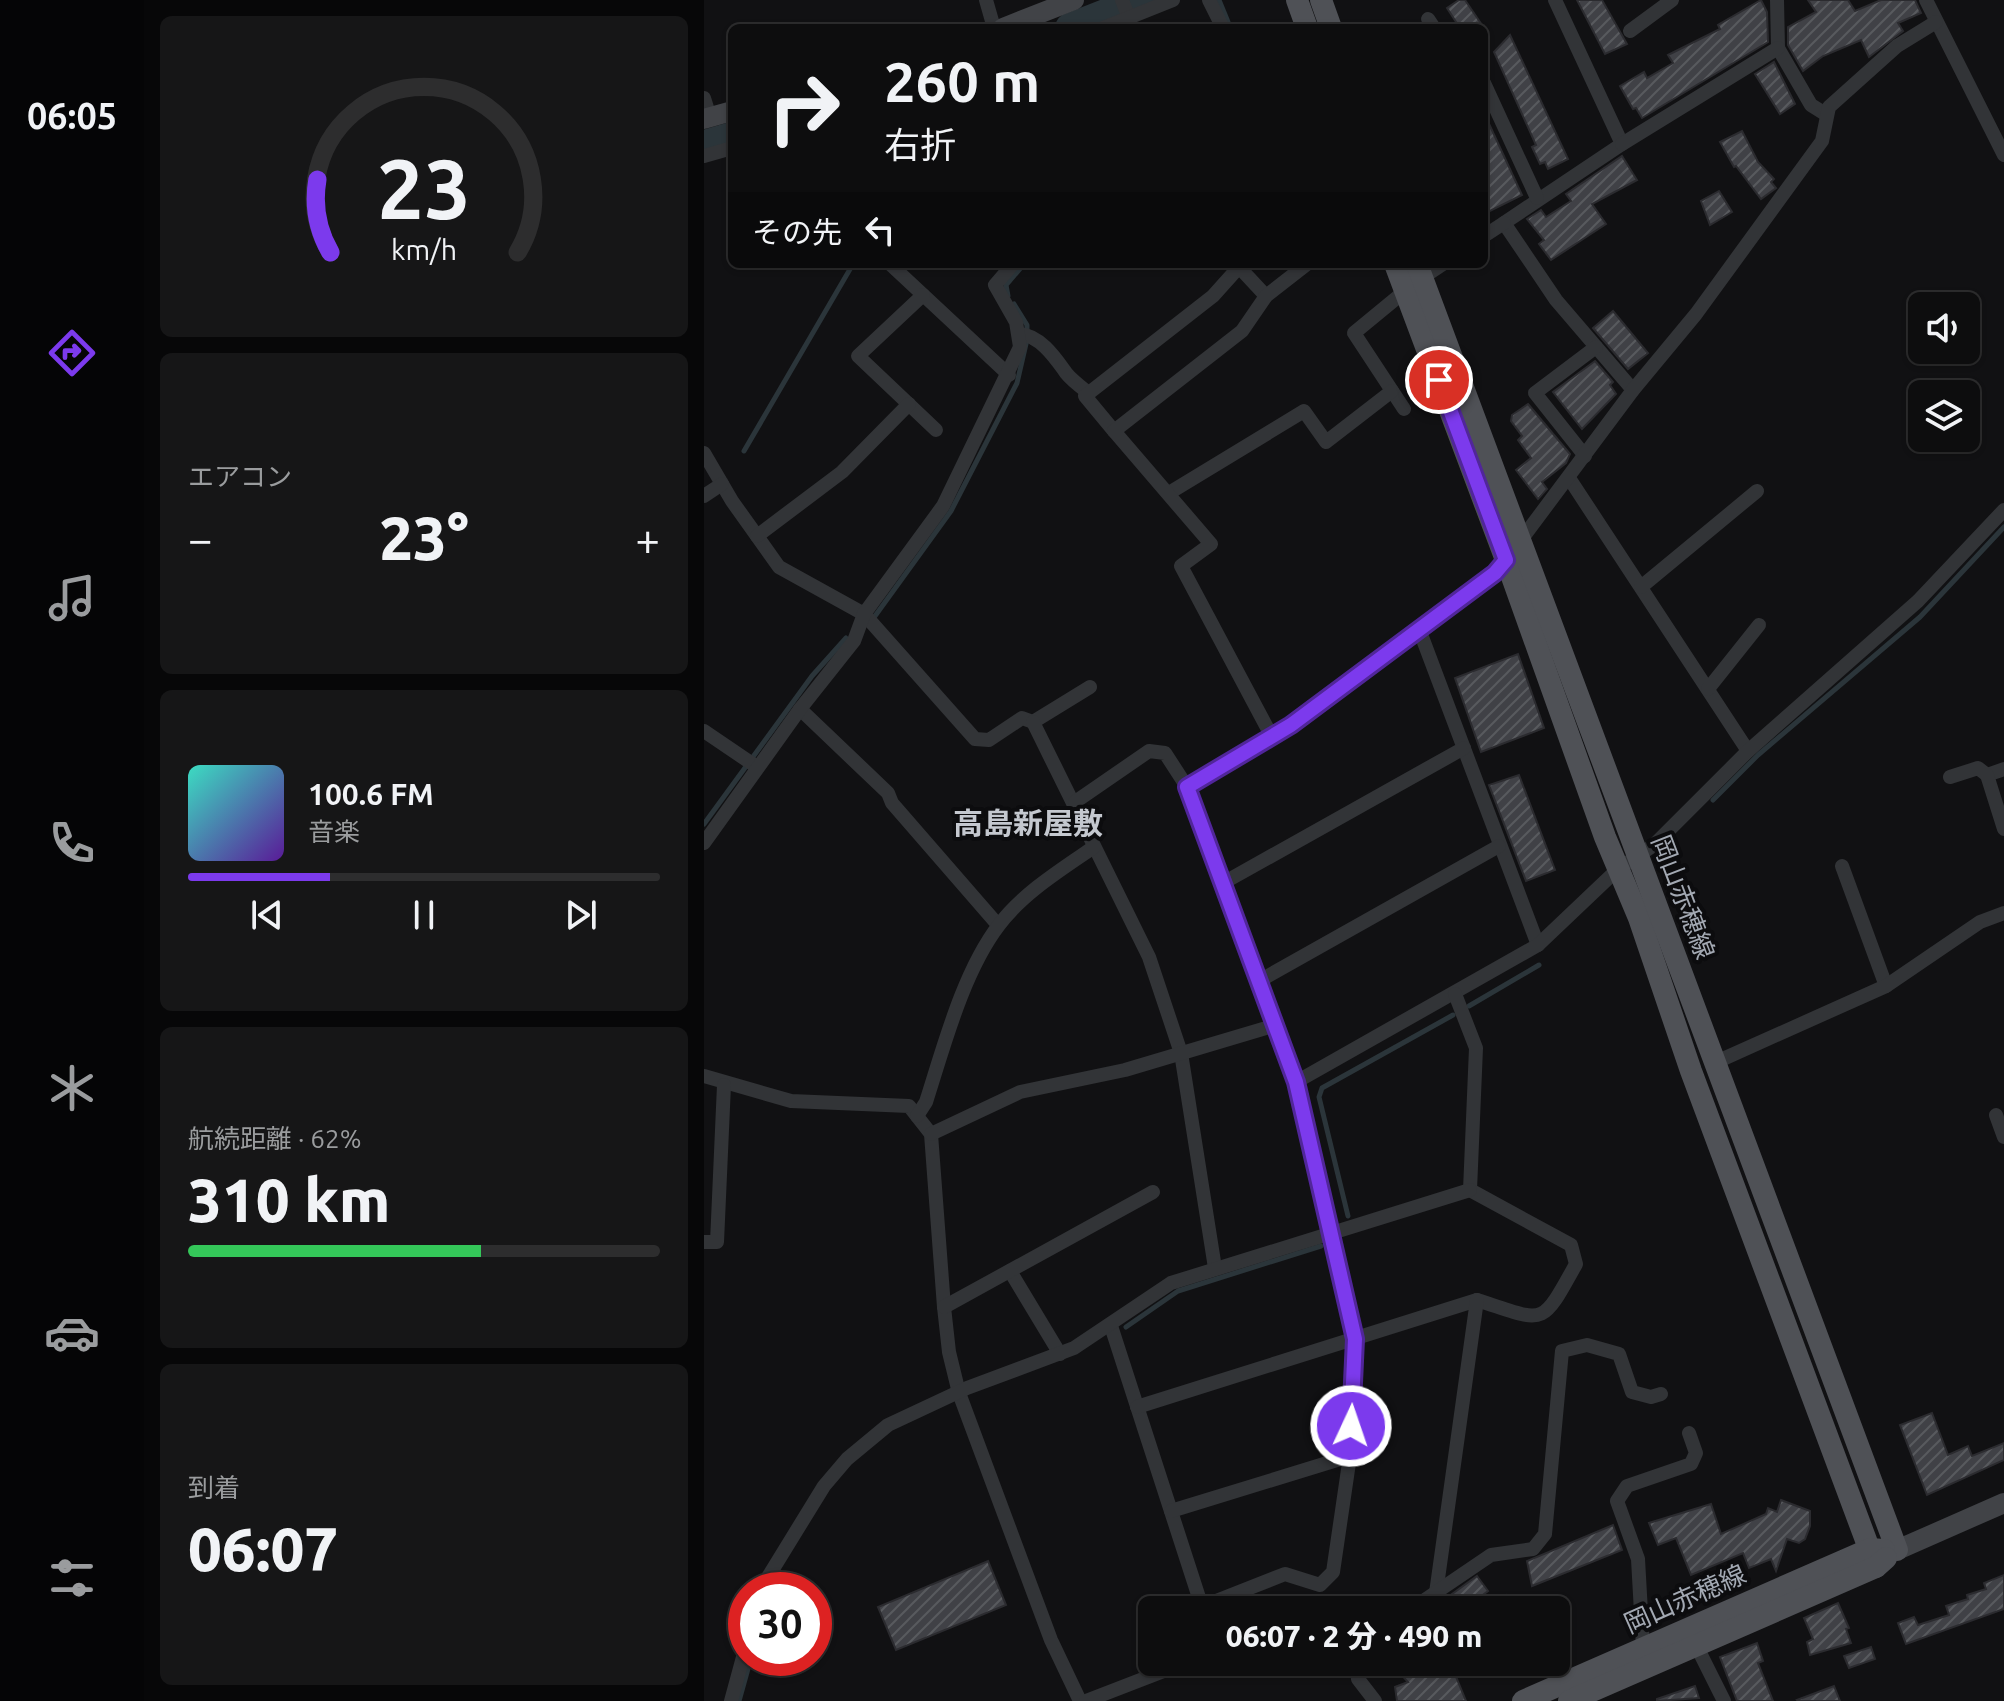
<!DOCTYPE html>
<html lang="ja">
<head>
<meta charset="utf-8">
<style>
	body { margin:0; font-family:Ubuntu,"Noto Sans JP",sans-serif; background:#161617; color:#f1f3f6; height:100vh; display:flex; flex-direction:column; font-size:30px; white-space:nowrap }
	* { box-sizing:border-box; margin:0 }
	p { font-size:26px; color:#9a9c9e }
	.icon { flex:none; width:44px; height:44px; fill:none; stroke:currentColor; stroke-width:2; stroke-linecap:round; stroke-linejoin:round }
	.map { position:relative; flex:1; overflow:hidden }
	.side { display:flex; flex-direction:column; gap:16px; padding:16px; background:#070708; width:560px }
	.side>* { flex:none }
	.guide { position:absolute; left:24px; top:24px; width:760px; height:244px; border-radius:12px; box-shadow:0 2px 6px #0004,0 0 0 2px #2d2d2e; background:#0d0d0e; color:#f1f3f6; overflow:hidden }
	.tools { position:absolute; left:1204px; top:292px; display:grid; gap:16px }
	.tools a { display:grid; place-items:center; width:72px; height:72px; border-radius:12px; background:#0d0d0e; box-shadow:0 2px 6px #0004,0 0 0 2px #2d2d2e; font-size:40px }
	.speed { position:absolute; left:24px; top:1572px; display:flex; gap:16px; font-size:40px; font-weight:700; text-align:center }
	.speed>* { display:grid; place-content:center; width:104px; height:104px; border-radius:50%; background:#0d0d0e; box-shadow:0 2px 6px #0004,0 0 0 2px #2d2d2e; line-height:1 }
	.speed .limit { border:12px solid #d22; background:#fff; color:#111 }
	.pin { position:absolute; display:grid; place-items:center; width:68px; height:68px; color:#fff; margin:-34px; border:4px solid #fff; border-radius:50%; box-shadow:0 2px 8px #0007 }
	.me { position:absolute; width:88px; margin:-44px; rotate:3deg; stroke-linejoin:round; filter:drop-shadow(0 0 6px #0008) }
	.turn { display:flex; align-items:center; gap:28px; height:168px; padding:0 24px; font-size:36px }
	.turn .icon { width:104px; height:104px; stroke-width:2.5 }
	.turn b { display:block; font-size:56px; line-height:68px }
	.then { display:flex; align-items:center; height:76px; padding:0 24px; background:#0003; gap:16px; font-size:30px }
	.big { font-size:60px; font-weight:800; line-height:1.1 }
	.side .widget { flex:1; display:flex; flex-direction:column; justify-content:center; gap:12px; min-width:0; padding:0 28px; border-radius:12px; background:#161617 }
	.side .dial { align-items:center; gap:0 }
	.dial svg { height:208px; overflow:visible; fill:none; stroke:#2d2d2e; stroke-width:7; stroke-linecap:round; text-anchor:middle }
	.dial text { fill:#f1f3f6; stroke:none }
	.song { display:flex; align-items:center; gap:24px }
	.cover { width:96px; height:96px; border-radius:12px; background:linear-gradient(135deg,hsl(170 70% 55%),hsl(270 70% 35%)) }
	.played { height:8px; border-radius:4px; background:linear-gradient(90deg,#7c3aed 30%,#2d2d2e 30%) }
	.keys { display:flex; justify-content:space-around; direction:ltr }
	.heat { display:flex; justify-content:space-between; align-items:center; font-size:44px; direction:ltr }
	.charge { height:12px; border-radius:6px; background:linear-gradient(90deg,#34c759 62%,#2d2d2e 0) }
	.trip { position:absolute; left:434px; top:1596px; width:432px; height:80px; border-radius:12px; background:#0d0d0e; box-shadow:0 2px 6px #0004,0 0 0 2px #2d2d2e; font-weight:800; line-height:80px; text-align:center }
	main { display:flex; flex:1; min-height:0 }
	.dock { display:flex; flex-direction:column; width:144px; justify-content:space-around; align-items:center; background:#050506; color:#9a9c9e }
	.dock .icon { width:56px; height:56px }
	.dock .selected { color:#7c3aed }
	.dock b { font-size:36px; color:#f1f3f6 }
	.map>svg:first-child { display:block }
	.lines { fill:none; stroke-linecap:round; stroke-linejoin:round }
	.stream { stroke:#2b353a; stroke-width:5 }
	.river { stroke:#2b353a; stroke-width:30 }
	.building { fill:url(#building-hatch); stroke:#2b2b2f; stroke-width:2 }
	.street { stroke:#323437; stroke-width:14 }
	.secondary { stroke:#414347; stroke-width:20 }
	.primary { stroke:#4f5156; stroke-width:22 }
	.route-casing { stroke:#51269a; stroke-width:20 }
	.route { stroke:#7c3aed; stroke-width:14 }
	.labels { text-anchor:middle; stroke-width:8; stroke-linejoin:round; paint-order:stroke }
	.street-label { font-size:26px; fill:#a3a9b3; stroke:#0c0c0e }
	.quarter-label { font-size:30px; font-weight:bold; fill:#c4c8cf; stroke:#0c0c0e }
</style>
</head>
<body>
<main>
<nav class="dock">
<b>06:05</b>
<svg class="icon selected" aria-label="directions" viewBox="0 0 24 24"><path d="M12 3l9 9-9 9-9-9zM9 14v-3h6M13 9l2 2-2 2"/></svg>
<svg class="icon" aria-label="music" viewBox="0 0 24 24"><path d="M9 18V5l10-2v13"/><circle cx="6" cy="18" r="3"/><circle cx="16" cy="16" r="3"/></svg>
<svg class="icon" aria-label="phone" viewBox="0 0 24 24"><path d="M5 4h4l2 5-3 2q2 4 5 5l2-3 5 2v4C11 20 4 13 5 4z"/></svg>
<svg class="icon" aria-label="climate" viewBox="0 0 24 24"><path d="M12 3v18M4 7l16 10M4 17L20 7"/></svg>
<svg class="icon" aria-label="car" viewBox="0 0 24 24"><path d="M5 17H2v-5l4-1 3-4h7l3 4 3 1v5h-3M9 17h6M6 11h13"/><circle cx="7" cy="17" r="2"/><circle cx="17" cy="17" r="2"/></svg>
<svg class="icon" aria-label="filters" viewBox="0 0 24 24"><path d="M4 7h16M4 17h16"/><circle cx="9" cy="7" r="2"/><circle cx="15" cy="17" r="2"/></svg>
</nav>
<section class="side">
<div class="widget dial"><svg viewBox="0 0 100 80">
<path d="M14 69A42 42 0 1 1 86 69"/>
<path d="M14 69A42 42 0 0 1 9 41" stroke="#7c3aed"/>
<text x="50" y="56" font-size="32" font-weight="700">23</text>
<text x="50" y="72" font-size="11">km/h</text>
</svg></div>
<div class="widget"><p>エアコン</p>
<div class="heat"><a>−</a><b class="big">23°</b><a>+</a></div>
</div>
<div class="widget">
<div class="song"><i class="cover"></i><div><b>100.6 FM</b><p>音楽</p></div></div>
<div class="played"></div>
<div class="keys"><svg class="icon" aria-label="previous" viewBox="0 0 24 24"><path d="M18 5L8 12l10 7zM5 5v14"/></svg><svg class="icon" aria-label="pause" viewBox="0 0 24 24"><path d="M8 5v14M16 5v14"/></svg><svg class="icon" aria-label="next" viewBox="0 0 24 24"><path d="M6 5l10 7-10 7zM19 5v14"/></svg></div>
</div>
<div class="widget"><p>航続距離 · 62%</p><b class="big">310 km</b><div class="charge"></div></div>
<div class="widget"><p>到着</p><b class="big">06:07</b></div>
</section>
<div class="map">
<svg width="1300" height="1701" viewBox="0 0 1300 1701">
	<defs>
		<pattern id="building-hatch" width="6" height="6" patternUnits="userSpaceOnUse" patternTransform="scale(2)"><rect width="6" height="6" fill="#404146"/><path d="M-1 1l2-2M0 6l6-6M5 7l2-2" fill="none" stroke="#585a5e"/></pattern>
	</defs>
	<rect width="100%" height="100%" fill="#111113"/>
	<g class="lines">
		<!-- stream -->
		<g class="stream">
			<polyline points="515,0 524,22"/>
			<polyline points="304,296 302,285 320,264"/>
			<polyline points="310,304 323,325 323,334"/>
			<polyline points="40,451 149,264"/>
			<polyline points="171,616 247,511 313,383 322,344"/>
			<polyline points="1009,800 1054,755 1216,617 1300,527"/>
			<polyline points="0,824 108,676 142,638"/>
			<polyline points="765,1006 835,965"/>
			<polyline points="644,1216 615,1097 618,1088 749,1015"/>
			<polyline points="422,1327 474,1291 617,1246"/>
			<polyline points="35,1701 47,1658"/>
		</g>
		<!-- river -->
		<g class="river">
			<polyline points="366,28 437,0"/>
			<polyline points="0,145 28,137"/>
		</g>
	</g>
	<!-- building -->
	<g class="building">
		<polygon points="755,0 761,0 780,28 756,28 743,8"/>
		<polygon points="873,0 898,0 923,44 901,54"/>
		<polygon points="1057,0 1063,12 1064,42 938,118 932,108 929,109 916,86 940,72 943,78 969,63 964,55 1016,29 1014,25"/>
		<polygon points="1104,0 1144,0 1151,11 1177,0 1211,0 1217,13 1194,23 1199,31 1165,57 1157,40 1119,56 1099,71 1084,45 1084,27 1112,12"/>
		<polygon points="806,35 864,159 844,169 841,162 836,164 828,147 832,145 790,52"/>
		<polygon points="1070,62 1091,104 1076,114 1051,74"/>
		<polygon points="780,113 818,195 780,214"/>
		<polygon points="1038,131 1054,162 1070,179 1067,182 1072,188 1057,199 1032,166 1030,167 1016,142"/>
		<polygon points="918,156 933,180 888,204 902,224 847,260 835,244 840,240 823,219 837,210 842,217 867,201 862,194"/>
		<polygon points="1015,191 1028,212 1006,225 997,201"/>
		<polygon points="909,311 944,353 924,369 889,328"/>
		<polygon points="891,361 909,382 906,385 912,394 878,429 849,392"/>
		<polygon points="824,404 866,454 862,463 838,482 843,489 834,499 812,470 827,458 814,440 818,436 807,421 808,415"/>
		<polygon points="814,654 840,728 777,752 751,678"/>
		<polygon points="815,775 851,870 822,881 785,785"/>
		<polygon points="1228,1413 1244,1455 1264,1446 1268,1456 1300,1443 1300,1460 1223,1495 1196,1425"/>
		<polygon points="1077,1500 1106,1511 1106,1526 1101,1539 1095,1543 1083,1539 1072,1571 1067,1559 1045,1568 1039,1553 987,1575 972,1538 954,1545 945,1523 1007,1504 1017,1534 1062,1514 1064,1508 1073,1512"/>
		<polygon points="909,1525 918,1550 828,1586 823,1561"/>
		<polygon points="284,1561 302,1605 192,1650 174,1607"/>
		<polygon points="1300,1575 1300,1609 1202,1644 1194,1623 1210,1617 1214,1625 1245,1615 1242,1606 1264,1599 1263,1595 1282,1589 1280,1583"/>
		<polygon points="773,1576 784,1591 759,1610 726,1610"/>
		<polygon points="802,1595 808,1610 767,1610"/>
		<polygon points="1134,1603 1145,1628 1142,1629 1147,1643 1106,1655 1103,1642 1109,1639 1100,1618"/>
		<polygon points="1053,1643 1059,1661 1054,1663 1069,1701 1033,1701 1016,1657"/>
		<polygon points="1167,1647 1171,1659 1145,1668 1140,1656"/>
		<polygon points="686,1662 746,1662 762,1701 693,1701 691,1687 704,1682"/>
		<polygon points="991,1686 995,1698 953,1701 953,1699"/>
		<polygon points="1130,1686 1136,1701 1094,1701 1093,1700"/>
	</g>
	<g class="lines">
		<!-- street -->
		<g class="street">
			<polyline points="282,0 290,28"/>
			<polyline points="418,0 425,18 419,25"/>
			<polyline points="505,0 519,28"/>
			<polyline points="851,0 918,144 800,223 852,300 929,390"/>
			<polyline points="1073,0 1074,48 1107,105 1123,115"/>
			<polyline points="1222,0 1300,155"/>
			<polyline points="724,19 730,28"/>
			<polyline points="399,28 469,0"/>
			<polyline points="926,31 968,0"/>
			<polyline points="780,83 833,198"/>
			<polyline points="0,98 6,117"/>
			<polyline points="918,144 1074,48"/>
			<polyline points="0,156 28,148"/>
			<polyline points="780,236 800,223"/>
			<polyline points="186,264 305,375"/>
			<polyline points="718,278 739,264"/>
			<polyline points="219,295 154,356 232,430"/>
			<path d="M315 334C335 335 350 356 360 370 365 379 377 386 384 393"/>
			<polyline points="700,409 650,333 701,291"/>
			<polyline points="410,431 381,396 509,296 535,267 562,296"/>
			<polyline points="0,453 28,501 75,567 160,614 271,739 285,740 318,718 329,722 386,687"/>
			<polyline points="881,456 831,393 892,347"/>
			<polyline points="865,478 1044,751"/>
			<polyline points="465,493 600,411 622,442 688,391"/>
			<polyline points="0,496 18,484"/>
			<polyline points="53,536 138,472 205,404"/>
			<polyline points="817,540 929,390 992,314 1118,141 1125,107 1193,46 1232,22"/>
			<polyline points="937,587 1053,491"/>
			<polyline points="715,629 834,945"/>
			<polyline points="1004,689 1055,625"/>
			<polyline points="96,709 184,793 188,803 294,925"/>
			<polyline points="329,722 445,957 477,1053 511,1268"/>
			<polyline points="0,731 53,767"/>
			<polyline points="568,737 477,566 507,544 410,431 538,331 562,296 603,264"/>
			<polyline points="1283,775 1300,769"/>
			<polyline points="1246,777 1274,768 1283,775 1300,829"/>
			<polyline points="483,787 587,725 791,573 802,560"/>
			<polyline points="371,802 445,751 461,753 483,787 592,1082 651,1339 646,1456 629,1572 616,1585 581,1574 497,1607"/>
			<polyline points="0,843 96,709 150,641 160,614 239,506 316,347 312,322 291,285 309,264"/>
			<polyline points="1138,866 1182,986"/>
			<polyline points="519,883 760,748"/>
			<polyline points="555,981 795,846"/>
			<polyline points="1010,1063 1182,986 1276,922 1300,913"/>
			<polyline points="0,1076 87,1101 205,1106 227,1134 240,1307 245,1352 255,1393 347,1640 376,1701"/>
			<polyline points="592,1082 834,945 914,869 950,845 1044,751 1214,601 1300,510"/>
			<polyline points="1292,1115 1300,1137"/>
			<path d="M213 1116 222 1102C240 1046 259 972 295 925 319 893 358 869 390 847"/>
			<polyline points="227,1134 316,1092 421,1070 572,1025"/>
			<polyline points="0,1242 13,1242 20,1085"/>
			<polyline points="306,1271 356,1354"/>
			<polyline points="240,1307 449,1192"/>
			<polyline points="407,1326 499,1610"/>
			<path d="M433 1407 773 1300C842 1322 836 1329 872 1264L867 1245 766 1190 772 1048 751 994"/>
			<polyline points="467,1511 646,1456"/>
			<polyline points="56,1590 120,1486 143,1459 184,1425 263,1388 370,1348 467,1283 766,1190"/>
			<polyline points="732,1593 773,1300"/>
			<polyline points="706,1610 787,1555 829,1549 841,1534 858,1351 883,1345 915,1354 928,1392 947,1397 957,1394"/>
			<polyline points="990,1641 1020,1701"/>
			<polyline points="939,1648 934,1559 913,1501 923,1486 987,1464 992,1453 985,1433"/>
			<polyline points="652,1662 654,1679 671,1701"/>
			<polyline points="27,1701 42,1646"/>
			<polyline points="382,1701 483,1662"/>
		</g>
		<!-- secondary -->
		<g class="secondary">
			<polyline points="299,28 370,0"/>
			<polyline points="0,119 28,111"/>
			<polyline points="1193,1550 1300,1503"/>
		</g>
		<!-- primary -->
		<g class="primary">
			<polyline points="593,0 603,28"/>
			<polyline points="617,0 627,28"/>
			<polyline points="691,264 802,560 901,837 935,918 987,1071 1172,1567"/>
			<polyline points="713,264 1193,1550"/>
			<polyline points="819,1701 1166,1549 1180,1550"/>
			<polyline points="865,1701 1172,1567 1182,1558"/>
		</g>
	</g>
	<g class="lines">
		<defs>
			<polyline id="route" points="647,1426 651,1339 592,1082 483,787 587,725 791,573 802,560 735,380"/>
		</defs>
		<!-- route casing -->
		<use href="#route" class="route-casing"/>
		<!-- route -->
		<use href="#route" class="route"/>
	</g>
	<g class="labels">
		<!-- street labels -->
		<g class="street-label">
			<text transform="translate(979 897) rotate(69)" y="9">岡山赤穂線</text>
			<text transform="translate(981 1599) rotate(-24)" y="9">岡山赤穂線</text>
		</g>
		<!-- quarter labels -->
		<g class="quarter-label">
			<text x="324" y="834">高島新屋敷</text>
		</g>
	</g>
</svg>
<div class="tools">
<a><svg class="icon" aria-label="sound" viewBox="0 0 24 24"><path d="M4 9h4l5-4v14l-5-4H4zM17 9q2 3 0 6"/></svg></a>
<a><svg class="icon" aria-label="layers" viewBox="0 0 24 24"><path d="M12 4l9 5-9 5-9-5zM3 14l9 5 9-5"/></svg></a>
</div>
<div class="speed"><div class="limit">30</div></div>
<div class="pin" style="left:735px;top:380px;background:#d93025"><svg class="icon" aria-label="arrive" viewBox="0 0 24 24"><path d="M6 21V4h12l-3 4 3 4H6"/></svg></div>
<svg class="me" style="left:647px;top:1426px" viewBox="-20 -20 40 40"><circle r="17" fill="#7c3aed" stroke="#fff" stroke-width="3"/><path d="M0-11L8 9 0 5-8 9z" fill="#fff"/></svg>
<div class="trip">06:07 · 2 分 · 490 m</div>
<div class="guide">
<div class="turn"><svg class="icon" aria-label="right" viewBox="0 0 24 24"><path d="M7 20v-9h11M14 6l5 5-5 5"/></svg><div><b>260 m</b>右折</div></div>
<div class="then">その先<svg class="icon" aria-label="left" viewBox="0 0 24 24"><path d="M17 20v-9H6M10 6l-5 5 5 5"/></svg></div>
</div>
</div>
</main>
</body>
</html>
